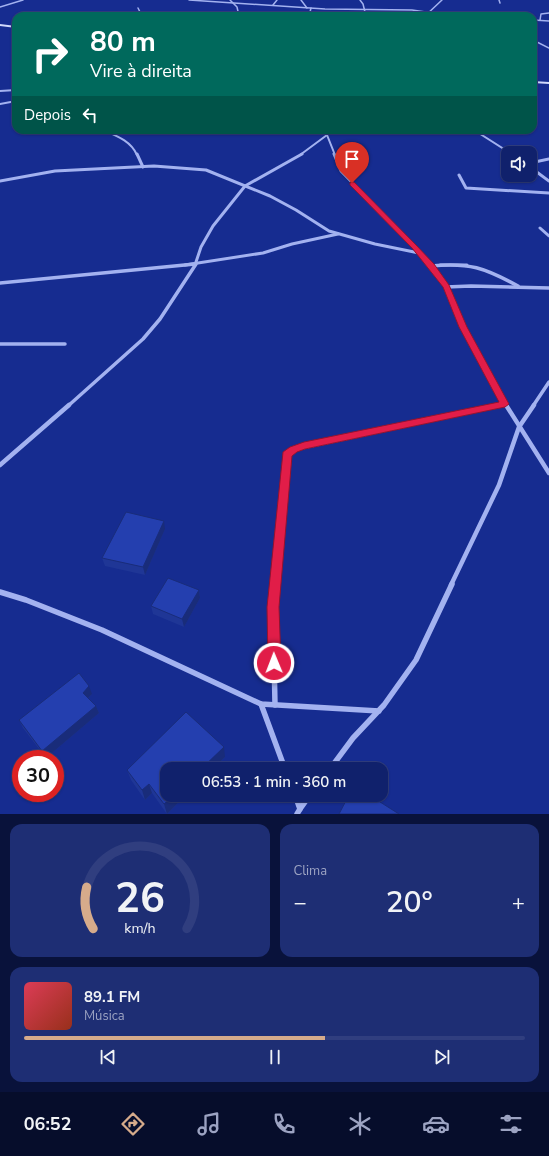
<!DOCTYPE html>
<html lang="pt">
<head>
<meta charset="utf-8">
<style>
	body { margin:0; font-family:"Nunito Sans",sans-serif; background:#1e2e74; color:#f1f3f6; height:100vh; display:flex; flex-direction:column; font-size:15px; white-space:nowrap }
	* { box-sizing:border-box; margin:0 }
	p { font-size:13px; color:#9ca3c2 }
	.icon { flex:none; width:22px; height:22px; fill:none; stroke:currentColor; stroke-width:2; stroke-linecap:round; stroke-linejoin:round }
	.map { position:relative; height:814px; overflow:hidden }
	.sheet { display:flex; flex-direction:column; gap:10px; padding:10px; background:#09123b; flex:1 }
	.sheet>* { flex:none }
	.top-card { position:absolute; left:12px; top:12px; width:525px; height:122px; border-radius:12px; box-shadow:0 1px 3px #0004,0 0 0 1px #303e7f; background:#00695c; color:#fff; overflow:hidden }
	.fabs { position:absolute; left:501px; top:146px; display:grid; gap:8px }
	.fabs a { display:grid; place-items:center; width:36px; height:36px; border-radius:8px; background:#10216c; box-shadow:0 1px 3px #0004,0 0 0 1px #303e7f; font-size:20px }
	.speed { position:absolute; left:12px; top:750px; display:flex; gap:8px; font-size:20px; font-weight:700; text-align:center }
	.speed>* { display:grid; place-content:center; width:52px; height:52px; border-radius:50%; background:#10216c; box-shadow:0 1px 3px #0004,0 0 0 1px #303e7f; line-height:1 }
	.speed .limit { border:6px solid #d22; background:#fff; color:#111 }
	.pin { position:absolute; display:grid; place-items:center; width:34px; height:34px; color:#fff; margin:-41px -17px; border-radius:50% 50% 50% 0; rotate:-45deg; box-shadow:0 0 4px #0007 }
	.pin .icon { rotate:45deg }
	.me { position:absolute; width:44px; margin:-22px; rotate:359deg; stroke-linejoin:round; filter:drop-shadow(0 0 3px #0008) }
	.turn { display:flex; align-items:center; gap:14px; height:84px; padding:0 12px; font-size:18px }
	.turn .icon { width:52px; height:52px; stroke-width:2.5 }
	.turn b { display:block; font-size:28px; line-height:34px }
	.then { display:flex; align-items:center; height:38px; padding:0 12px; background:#0003; gap:8px; font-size:15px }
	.big { font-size:30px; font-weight:600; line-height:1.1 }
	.sheet .card { flex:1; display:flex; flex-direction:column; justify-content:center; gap:6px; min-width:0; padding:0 14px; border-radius:12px; background:#1e2e74 }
	.sheet .dial { align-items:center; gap:0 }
	.dial svg { height:104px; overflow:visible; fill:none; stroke:#303e7f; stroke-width:7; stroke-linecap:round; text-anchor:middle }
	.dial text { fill:#f1f3f6; stroke:none }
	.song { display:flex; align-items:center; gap:12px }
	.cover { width:48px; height:48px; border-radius:6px; background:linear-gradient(135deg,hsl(350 70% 55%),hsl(10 70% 35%)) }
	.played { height:4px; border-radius:2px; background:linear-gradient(90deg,#d6ab8b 60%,#303e7f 60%) }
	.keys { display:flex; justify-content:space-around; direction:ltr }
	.heat { display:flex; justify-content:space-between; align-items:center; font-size:22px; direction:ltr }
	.sheet .tiles { flex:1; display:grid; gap:10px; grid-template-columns:1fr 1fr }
	.card:last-child { grid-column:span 2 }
	.trip { position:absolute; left:160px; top:762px; width:228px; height:40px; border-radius:12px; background:#10216c; box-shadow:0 1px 3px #0004,0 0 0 1px #303e7f; font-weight:600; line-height:40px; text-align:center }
	.tab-bar { display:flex; height:64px; justify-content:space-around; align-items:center; background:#060d2b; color:#9ca3c2 }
	.tab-bar .icon { width:28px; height:28px }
	.tab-bar .active { color:#d6ab8b }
	.tab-bar b { font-size:18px; color:#f1f3f6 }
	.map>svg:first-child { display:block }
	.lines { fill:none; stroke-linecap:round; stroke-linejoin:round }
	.street-far5 { stroke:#a3b2f0; stroke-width:1.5 }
	.street-far4 { stroke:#a3b2f0; stroke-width:2 }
	.street-far3 { stroke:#a3b2f0; stroke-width:3 }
	.street-far2 { stroke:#a3b2f0; stroke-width:3.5 }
	.street-far1 { stroke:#a3b2f0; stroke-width:4.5 }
	.street { stroke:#a3b2f0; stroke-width:5.5 }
	.secondary { fill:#d1d9fb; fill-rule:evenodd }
	.wall { fill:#1f3696 }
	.shaded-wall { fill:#192c7a }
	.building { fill:#243faf; stroke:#192c7a }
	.route { fill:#e11d48; stroke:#92132f }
</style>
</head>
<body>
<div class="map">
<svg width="549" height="814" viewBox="0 0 549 814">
	<rect width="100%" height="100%" fill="#162c90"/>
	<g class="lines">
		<!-- street-far5 -->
		<g class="street-far5">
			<polyline points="189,0 325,9 412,10 453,16"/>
			<polyline points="230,0 237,7 239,16"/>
			<polyline points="301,0 307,8"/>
			<polyline points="360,0 363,4 366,16"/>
			<polyline points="499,0 500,3"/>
			<polyline points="273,5 277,0"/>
			<polyline points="0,7 23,0"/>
			<polyline points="138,8 142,16"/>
			<polyline points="309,16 311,8"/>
			<polyline points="425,16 442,0"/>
			<polyline points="501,16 514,12"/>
			<polyline points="533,20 549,21"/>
			<polyline points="540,20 541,14 549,13"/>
			<polyline points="533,40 549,48"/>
		</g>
		<!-- street-far4 -->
		<g class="street-far4">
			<polyline points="0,91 16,90"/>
			<polyline points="0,104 16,101"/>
			<path d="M103 130C117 136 131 141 137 155"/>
			<polyline points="325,130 335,155"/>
			<polyline points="474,130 510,153"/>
			<polyline points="300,155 327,135"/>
		</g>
		<!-- street-far3 -->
		<g class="street-far3">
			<polyline points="137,154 143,167"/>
			<polyline points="334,154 341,171 415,247 429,265"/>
			<polyline points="530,163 549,159"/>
			<polyline points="530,167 549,181"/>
			<polyline points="459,175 466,188 549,193"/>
			<polyline points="0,181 55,171 154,166 206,170 270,196 296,210 329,231 375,244 419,253"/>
			<polyline points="540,228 549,236"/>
			<polyline points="185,265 263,253 292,244 338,234"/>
			<polyline points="195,265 201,247 213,226 245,186 302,154"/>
			<polyline points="440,265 467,265"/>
		</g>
		<!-- street-far2 -->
		<g class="street-far2">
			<polyline points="428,264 446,287 463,327 489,378 507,406"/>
			<path d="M431 266C469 262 485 268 518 286"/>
			<polyline points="0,283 195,264"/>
			<polyline points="446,287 471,286 549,288"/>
			<polyline points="0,344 65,344"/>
			<polyline points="68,406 143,339 160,319 196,264"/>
			<polyline points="496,406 505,404"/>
			<polyline points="533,406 549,382"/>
		</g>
		<!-- street-far1 -->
		<g class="street-far1">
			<polyline points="506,405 549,473"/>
			<polyline points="0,465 69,405"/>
			<polyline points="275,585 287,455 294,449 501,405"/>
			<polyline points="451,585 499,485 519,427 534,405"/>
		</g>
		<!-- street -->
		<g class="street">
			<polyline points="0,592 26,600 102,630 261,704 379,711"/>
			<polyline points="261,704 285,769"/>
			<polyline points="275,705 273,607 275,584"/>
			<polyline points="330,769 353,738 384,705 416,660 452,584"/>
			<polyline points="295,795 300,809 297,814"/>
			<polyline points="300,809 310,795"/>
		</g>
		<!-- secondary -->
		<g class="secondary">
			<polygon points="0,24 16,26 16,28 0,26"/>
			<polygon points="533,81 549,82 549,84 533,83"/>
		</g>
	</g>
	<!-- wall -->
	<g class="wall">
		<polygon points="165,529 145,575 105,566 102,558"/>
		<polygon points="199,590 200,598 184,627 153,614 151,606"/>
		<polygon points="92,694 88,698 96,706 99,713 46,758 23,728 19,720"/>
		<polygon points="225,757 213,769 167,769 167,795 186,795 167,814 152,793 145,800 131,780 127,770"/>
	</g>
	<!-- shaded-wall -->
	<g class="shaded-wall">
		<polygon points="164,521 165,529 145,575 143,567"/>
		<polygon points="199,590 200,598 184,627 182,619"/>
		<polygon points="89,686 92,694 86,700 83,693"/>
		<polygon points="96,706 99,713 46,758 42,751"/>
		<polygon points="224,747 225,757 213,769 201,769"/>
		<polygon points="149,784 152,793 145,800 142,790"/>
		<polygon points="174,795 186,795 167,814 164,804"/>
	</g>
	<!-- building -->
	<g class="building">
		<polygon points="126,512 164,521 143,567 102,558"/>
		<polygon points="168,578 199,590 182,619 151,606"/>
		<polygon points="79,673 89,686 83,693 96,706 42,751 19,720"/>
		<polygon points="186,712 224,747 201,769 167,769 167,795 174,795 164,804 149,784 142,790 127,770"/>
		<polygon points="349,795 369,795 399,814 339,814"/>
	</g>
	<!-- route -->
	<polygon class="route" points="350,182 354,182 417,246 434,264 449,285 467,327 509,404 505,407 305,449 297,452 292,456 279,607 281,663 279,667 274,669 270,667 268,663 267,607 283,452 290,447 304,442 499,402 459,327 443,287 412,248 350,185"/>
</svg>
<div class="fabs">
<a><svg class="icon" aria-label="sound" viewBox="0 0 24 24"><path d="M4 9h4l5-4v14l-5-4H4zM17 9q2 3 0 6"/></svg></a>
</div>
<div class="speed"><div class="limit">30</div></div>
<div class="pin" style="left:352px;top:183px;background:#d93025"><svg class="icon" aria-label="arrive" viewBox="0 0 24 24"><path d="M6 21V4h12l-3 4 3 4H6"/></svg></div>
<svg class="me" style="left:274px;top:663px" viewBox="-20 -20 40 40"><circle r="17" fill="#e11d48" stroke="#fff" stroke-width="3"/><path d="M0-11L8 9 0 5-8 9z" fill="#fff"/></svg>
<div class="trip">06:53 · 1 min · 360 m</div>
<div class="top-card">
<div class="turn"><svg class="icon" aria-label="right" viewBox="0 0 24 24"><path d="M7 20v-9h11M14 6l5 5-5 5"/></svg><div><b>80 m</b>Vire à direita</div></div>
<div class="then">Depois<svg class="icon" aria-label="left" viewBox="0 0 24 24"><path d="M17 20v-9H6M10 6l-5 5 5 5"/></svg></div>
</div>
</div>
<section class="sheet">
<div class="tiles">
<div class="card dial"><svg viewBox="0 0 100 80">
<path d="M14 69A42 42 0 1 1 86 69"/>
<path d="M14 69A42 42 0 0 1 9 37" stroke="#d6ab8b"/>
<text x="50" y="56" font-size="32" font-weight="700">26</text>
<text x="50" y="72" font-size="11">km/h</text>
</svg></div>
<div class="card"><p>Clima</p>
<div class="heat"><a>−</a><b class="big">20°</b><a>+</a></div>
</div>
<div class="card">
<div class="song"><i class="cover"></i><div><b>89.1 FM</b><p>Música</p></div></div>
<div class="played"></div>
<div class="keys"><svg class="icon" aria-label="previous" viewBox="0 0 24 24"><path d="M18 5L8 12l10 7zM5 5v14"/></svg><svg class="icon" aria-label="pause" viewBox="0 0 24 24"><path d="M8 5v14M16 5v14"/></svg><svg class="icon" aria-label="next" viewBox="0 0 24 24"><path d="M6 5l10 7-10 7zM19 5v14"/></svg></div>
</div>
</div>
</section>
<nav class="tab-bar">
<b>06:52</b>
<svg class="icon active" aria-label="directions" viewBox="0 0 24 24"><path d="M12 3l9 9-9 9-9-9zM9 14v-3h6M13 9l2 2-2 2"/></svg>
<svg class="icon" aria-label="music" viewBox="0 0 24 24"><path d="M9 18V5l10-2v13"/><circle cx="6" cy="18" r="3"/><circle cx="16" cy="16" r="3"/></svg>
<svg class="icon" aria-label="phone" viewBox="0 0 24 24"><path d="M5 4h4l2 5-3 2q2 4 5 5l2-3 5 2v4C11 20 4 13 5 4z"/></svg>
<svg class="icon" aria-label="climate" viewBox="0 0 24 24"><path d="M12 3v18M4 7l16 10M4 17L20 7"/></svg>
<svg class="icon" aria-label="car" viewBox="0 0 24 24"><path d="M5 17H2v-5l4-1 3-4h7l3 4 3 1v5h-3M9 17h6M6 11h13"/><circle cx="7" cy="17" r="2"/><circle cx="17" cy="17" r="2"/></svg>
<svg class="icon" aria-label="filters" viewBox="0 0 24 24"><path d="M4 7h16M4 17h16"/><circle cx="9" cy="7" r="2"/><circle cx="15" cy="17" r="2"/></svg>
</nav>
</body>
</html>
